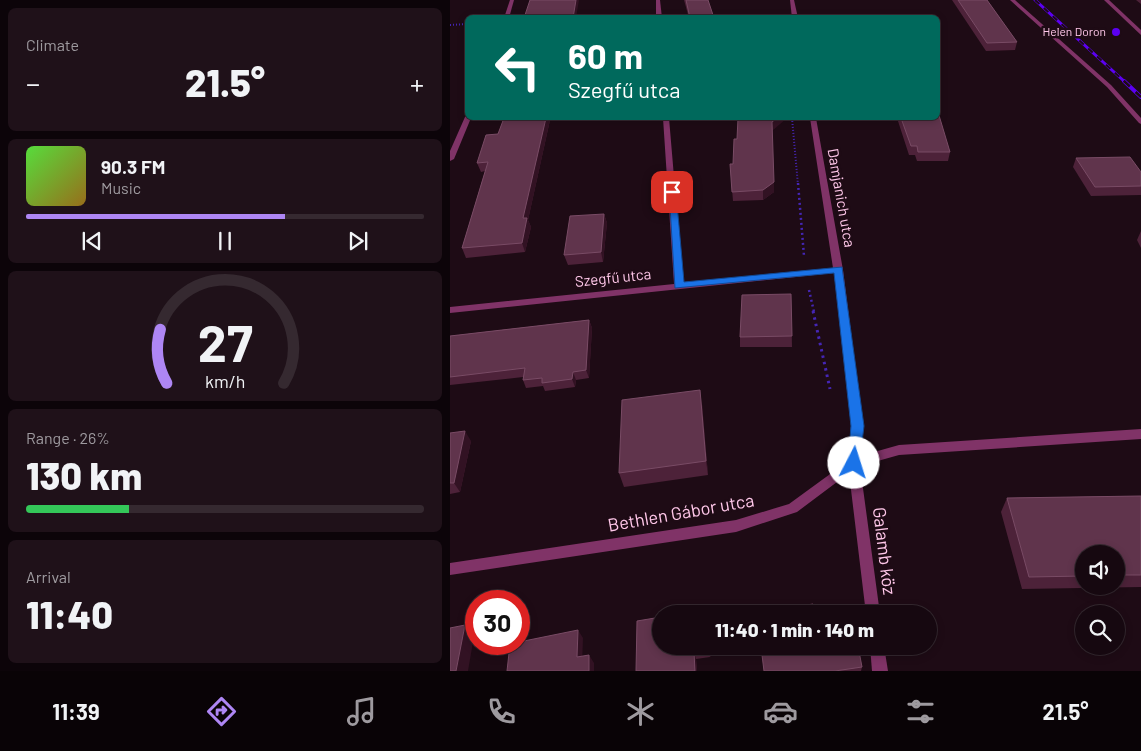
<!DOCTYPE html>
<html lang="en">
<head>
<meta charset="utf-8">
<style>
	body { margin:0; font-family:Barlow,sans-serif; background:#1f1119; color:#f1f3f6; height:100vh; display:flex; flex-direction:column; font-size:19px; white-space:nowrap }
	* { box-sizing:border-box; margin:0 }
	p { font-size:16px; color:#9e9a9f }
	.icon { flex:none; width:28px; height:28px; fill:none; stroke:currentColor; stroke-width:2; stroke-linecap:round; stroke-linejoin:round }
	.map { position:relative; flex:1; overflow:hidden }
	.sheet { display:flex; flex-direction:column; gap:8px; padding:8px; background:#0c0409; width:450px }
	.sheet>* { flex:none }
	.top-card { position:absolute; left:15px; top:15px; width:475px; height:105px; border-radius:8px; box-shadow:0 2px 8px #0003,0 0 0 1px #352930; background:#00695c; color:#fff; overflow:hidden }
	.fabs { position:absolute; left:625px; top:545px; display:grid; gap:10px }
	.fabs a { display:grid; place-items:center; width:50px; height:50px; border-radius:50%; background:#160810; box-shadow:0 2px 8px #0003,0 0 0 1px #352930; font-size:25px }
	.speed { position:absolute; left:15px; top:590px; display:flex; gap:10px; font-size:25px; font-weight:700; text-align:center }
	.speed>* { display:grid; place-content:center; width:65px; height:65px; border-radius:50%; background:#160810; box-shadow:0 2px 8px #0003,0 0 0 1px #352930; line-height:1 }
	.speed .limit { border:8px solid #d22; background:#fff; color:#111 }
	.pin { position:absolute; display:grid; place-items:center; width:42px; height:42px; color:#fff; margin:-21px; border-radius:10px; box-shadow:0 2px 8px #0006 }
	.me { position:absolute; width:55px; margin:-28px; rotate:5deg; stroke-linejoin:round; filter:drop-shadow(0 0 4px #0008) }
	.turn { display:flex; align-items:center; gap:18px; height:105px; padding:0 20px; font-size:22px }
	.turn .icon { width:65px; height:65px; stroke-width:2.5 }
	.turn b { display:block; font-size:35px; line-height:42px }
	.big { font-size:38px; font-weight:800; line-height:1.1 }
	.sheet .tile { flex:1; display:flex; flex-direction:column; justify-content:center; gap:8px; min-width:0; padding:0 18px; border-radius:8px; background:#1f1119 }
	.sheet .dial { align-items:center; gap:0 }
	.dial svg { height:130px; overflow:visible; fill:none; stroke:#352930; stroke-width:7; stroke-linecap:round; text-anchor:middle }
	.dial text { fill:#f1f3f6; stroke:none }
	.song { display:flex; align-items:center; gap:15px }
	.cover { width:60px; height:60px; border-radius:8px; background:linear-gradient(135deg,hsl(110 70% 55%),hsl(40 70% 35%)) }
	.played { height:5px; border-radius:2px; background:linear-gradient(90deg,#ae86f4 65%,#352930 65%) }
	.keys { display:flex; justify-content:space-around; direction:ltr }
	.heat { display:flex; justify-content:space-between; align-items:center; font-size:28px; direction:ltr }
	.charge { height:8px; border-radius:4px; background:linear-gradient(90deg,#34c759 26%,#352930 0) }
	.trip { position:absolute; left:202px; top:605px; width:285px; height:50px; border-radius:25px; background:#160810; box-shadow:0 2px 8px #0003,0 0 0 1px #352930; font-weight:800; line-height:50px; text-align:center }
	.tabs { display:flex; height:80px; justify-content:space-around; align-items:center; background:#090306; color:#9e9a9f }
	.tabs .icon { width:35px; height:35px }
	.tabs .active { color:#ae86f4 }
	.tabs b { font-size:22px; color:#f1f3f6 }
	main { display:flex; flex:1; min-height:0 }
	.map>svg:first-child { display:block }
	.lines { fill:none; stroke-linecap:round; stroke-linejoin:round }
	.path-far2 { stroke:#4526b5; stroke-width:2; stroke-dasharray:1 2; stroke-linecap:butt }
	.path-far1 { stroke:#4526b5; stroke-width:2.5; stroke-dasharray:2 3; stroke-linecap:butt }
	.path { stroke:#4526b5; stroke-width:3; stroke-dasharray:2.5 4; stroke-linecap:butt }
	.minor { fill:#803367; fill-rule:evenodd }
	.rail-far1-casing { stroke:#5b00f2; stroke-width:3 }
	.rail-casing { stroke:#5b00f2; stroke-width:4 }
	.rail-far1 { stroke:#1e0b15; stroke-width:2; stroke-dasharray:6; stroke-linecap:butt }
	.rail { stroke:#1e0b15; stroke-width:2.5; stroke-dasharray:8; stroke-linecap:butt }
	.wall { fill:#4d2239; fill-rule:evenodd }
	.shaded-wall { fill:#321223 }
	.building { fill:#60344c; stroke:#794b65 }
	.route { fill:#1a73e8; stroke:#114b97 }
	.poi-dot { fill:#5b00f2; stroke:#1e0b15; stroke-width:2 }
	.labels { text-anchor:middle; stroke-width:5; stroke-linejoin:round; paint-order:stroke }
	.far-poi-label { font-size:12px; fill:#ffc7e9; stroke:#1e0b15; text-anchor:end }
	.street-label { font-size:15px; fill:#ffc7e9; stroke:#1e0b15 }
	.near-street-label { font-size:18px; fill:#ffc7e9; stroke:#1e0b15 }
</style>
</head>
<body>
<main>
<section class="sheet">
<div class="tile"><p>Climate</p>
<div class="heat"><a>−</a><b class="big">21.5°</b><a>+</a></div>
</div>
<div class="tile">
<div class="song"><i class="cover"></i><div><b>90.3 FM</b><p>Music</p></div></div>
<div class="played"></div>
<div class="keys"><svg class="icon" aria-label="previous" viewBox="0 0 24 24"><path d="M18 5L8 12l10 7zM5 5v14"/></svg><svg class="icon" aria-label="pause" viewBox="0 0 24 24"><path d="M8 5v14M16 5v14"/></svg><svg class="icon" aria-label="next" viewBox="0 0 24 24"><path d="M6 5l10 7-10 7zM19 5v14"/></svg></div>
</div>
<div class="tile dial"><svg viewBox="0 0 100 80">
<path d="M14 69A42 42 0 1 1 86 69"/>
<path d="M14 69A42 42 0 0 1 10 36" stroke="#ae86f4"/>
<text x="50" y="56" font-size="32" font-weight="700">27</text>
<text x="50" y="72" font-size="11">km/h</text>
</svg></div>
<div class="tile"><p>Range · 26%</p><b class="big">130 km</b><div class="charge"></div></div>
<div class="tile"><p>Arrival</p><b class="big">11:40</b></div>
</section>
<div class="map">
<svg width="691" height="671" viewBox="0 0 691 671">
	<rect width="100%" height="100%" fill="#1e0b15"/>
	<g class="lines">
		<!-- path-far2 -->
		<g class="path-far2">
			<polyline points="0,25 18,24"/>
			<polyline points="342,118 348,185"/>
		</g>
		<!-- path-far1 -->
		<g class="path-far1">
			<polyline points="348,183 354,256"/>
			<polyline points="359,290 364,312"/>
		</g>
		<!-- path -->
		<polyline class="path" points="363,311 380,389"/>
		<!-- minor -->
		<g class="minor">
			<polygon points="60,0 64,0 59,18 54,18"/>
			<polygon points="206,0 210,0 212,18 206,18"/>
			<polygon points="340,0 344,0 348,18 342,18"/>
			<polygon points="560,0 565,0 661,85 691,118 691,124 689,123 657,87"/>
			<polygon points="654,0 659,0 691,30 691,35"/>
			<polygon points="18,115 18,118 21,118 4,159 0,161 0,151 15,117"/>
			<polygon points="213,118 219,118 233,283 383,268 360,118 366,118 393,270 413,426 410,456 449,445 691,429 691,439 449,455 410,466 430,614 416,614 399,473 347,512 286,532 0,575 0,563 286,520 339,504 398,461 401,426 384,273 0,313 0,307 224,284"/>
			<polygon points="420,646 434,646 438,671 422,671"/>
		</g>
		<defs>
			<polyline id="rail-far1" points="585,0 675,82"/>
			<polyline id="rail" points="674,81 691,97"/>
		</defs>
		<!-- rail-far1 casing -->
		<use href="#rail-far1" class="rail-far1-casing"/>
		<!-- rail casing -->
		<use href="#rail" class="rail-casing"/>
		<!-- rail-far1 -->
		<use href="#rail-far1" class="rail-far1"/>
		<!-- rail -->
		<use href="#rail" class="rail"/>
	</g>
	<!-- wall -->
	<g class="wall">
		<polygon points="234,0 258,0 264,18 239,18"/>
		<polygon points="502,0 537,0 567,42 565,50 536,51"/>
		<polygon points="686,0 691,0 691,4"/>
		<polygon points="54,118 104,118 104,120 100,120 78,220 81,227 75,252 16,258 12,248 35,171 31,172 27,163 48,134"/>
		<polygon points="447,118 488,118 500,152 498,161 467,161 465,155 459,155"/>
		<polygon points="322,131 324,192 313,200 283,201 280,164 283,164 287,139"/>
		<polygon points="626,158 691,172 691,195 641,196 623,167"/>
		<polygon points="154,214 157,223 153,262 118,265 114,255"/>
		<polygon points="691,231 691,248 687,240"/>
		<polygon points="341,294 342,347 290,347 290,337"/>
		<polygon points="139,320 142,328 139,378 126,380 125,387 95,391 93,386 76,388 73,380 73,377 0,385 0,336"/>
		<polygon points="252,404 258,475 174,487 169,473"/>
		<polygon points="0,433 21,441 10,492 0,494"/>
		<path d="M691 496V587L572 589 551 512 557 498ZM634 554H666V586H634Z"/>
		<polygon points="211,617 266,646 260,657 246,659 247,671 186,671"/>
		<polygon points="412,667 411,671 314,671"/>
	</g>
	<!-- shaded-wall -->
	<g class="shaded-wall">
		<polygon points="126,0 129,0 126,18 123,18"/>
		<polygon points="96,118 99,118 100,120 78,220 81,227 75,252 72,243 73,218"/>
		<polygon points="327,118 337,118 322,131 322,122"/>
		<polygon points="324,182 324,192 313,200 313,190"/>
		<polygon points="154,214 157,223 153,262 151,252"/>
		<polygon points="139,320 142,328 139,378 136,370"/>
		<polygon points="123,372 126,380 125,387 122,379"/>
		<polygon points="250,390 252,404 258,475 256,461"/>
		<polygon points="15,431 21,441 10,492 4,483"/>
		<polygon points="15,625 24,636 18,671 6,671"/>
		<polygon points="128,630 133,638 132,665 127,657"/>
		<polygon points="260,646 266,646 260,657 258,649"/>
		<polygon points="244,652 246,659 247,671 245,671"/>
		<polygon points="139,655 144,663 144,671 139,671"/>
	</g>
	<!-- building -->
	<g class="building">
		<polygon points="80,0 126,0 123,18 74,18"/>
		<polygon points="236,0 258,0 264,18 240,18"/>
		<polygon points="508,0 537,0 567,42 537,43"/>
		<polygon points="488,112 500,152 468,152 467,146 461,146 451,118 488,118"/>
		<polygon points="54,118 96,118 73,218 77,218 72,243 12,248 38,162 27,163 36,135 48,134"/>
		<polygon points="288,118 327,118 322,122 324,182 313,190 282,192 280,164 283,164 284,139 287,139"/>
		<polygon points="680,157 691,172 691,186 645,187 626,158"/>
		<polygon points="154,214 151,252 114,255 120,216"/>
		<polygon points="341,294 342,336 290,337 292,295"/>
		<polygon points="139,320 136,370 123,372 122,379 92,383 92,378 73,380 75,368 0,377 0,336"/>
		<polygon points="250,390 256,461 169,473 172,400"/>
		<polygon points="15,431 4,483 0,483 0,433"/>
		<polygon points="691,496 691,575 666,575 666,554 634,554 634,576 579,577 557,498"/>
		<polygon points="363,604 364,611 386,608 387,614 340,614 339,608"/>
		<polygon points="243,612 247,614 231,614"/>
		<polygon points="211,617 211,646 260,646 258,649 244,652 245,671 186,671 187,621"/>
		<polygon points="15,625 6,671 0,671 0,628"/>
		<polygon points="128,630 127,657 139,655 139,671 57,671 60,644 69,644 69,642"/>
		<polygon points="313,646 408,646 412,667 385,671 314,671 311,647"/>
	</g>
	<!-- route -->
	<polygon class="route" points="219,190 226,192 234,282 392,267 414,426 409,467 400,467 398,463 401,426 384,273 225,288"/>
	<!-- markers -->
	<circle class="poi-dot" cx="666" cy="32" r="5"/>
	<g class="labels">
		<!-- far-poi labels -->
		<g class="far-poi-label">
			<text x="656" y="36">Helen Doron</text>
		</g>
		<!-- street labels -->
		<g class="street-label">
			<text transform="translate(391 198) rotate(80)" y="5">Damjanich utca</text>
			<text transform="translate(163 278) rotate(-6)" y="5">Szegfű utca</text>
		</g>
		<!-- near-street labels -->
		<g class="near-street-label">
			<text transform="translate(231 513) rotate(-10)" y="6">Bethlen Gábor utca</text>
			<text transform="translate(434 551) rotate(83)" y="6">Galamb köz</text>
		</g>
	</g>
</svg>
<div class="fabs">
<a><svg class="icon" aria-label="sound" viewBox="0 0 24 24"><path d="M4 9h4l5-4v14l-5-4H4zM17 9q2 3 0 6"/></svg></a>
<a><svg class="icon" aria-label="search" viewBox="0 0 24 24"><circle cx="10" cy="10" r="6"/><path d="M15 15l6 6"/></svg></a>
</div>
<div class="speed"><div class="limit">30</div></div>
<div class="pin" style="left:222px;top:192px;background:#d93025"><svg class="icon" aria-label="arrive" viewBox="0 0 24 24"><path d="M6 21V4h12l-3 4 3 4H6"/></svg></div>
<svg class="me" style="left:404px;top:463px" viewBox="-20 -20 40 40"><circle r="19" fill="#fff"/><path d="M0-13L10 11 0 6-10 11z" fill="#1a73e8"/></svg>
<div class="trip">11:40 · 1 min · 140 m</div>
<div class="top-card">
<div class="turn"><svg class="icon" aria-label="left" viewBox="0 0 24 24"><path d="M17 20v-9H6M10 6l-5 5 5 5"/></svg><div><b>60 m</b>Szegfű utca</div></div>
</div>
</div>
</main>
<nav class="tabs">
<b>11:39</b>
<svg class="icon active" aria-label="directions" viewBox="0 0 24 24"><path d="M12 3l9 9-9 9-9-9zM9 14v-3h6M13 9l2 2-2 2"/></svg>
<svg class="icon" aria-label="music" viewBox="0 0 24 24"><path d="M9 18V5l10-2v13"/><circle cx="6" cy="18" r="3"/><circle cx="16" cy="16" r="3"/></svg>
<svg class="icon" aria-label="phone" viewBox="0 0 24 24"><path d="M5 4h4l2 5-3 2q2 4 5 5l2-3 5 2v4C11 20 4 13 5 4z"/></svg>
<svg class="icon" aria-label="climate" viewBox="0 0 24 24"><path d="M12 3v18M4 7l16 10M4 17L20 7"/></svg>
<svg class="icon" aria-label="car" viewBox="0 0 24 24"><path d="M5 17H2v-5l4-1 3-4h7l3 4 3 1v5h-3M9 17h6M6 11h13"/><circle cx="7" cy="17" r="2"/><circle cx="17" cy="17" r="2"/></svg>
<svg class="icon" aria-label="filters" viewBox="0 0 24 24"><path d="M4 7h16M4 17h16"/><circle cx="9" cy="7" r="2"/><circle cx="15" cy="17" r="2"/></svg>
<b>21.5°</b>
</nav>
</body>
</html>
